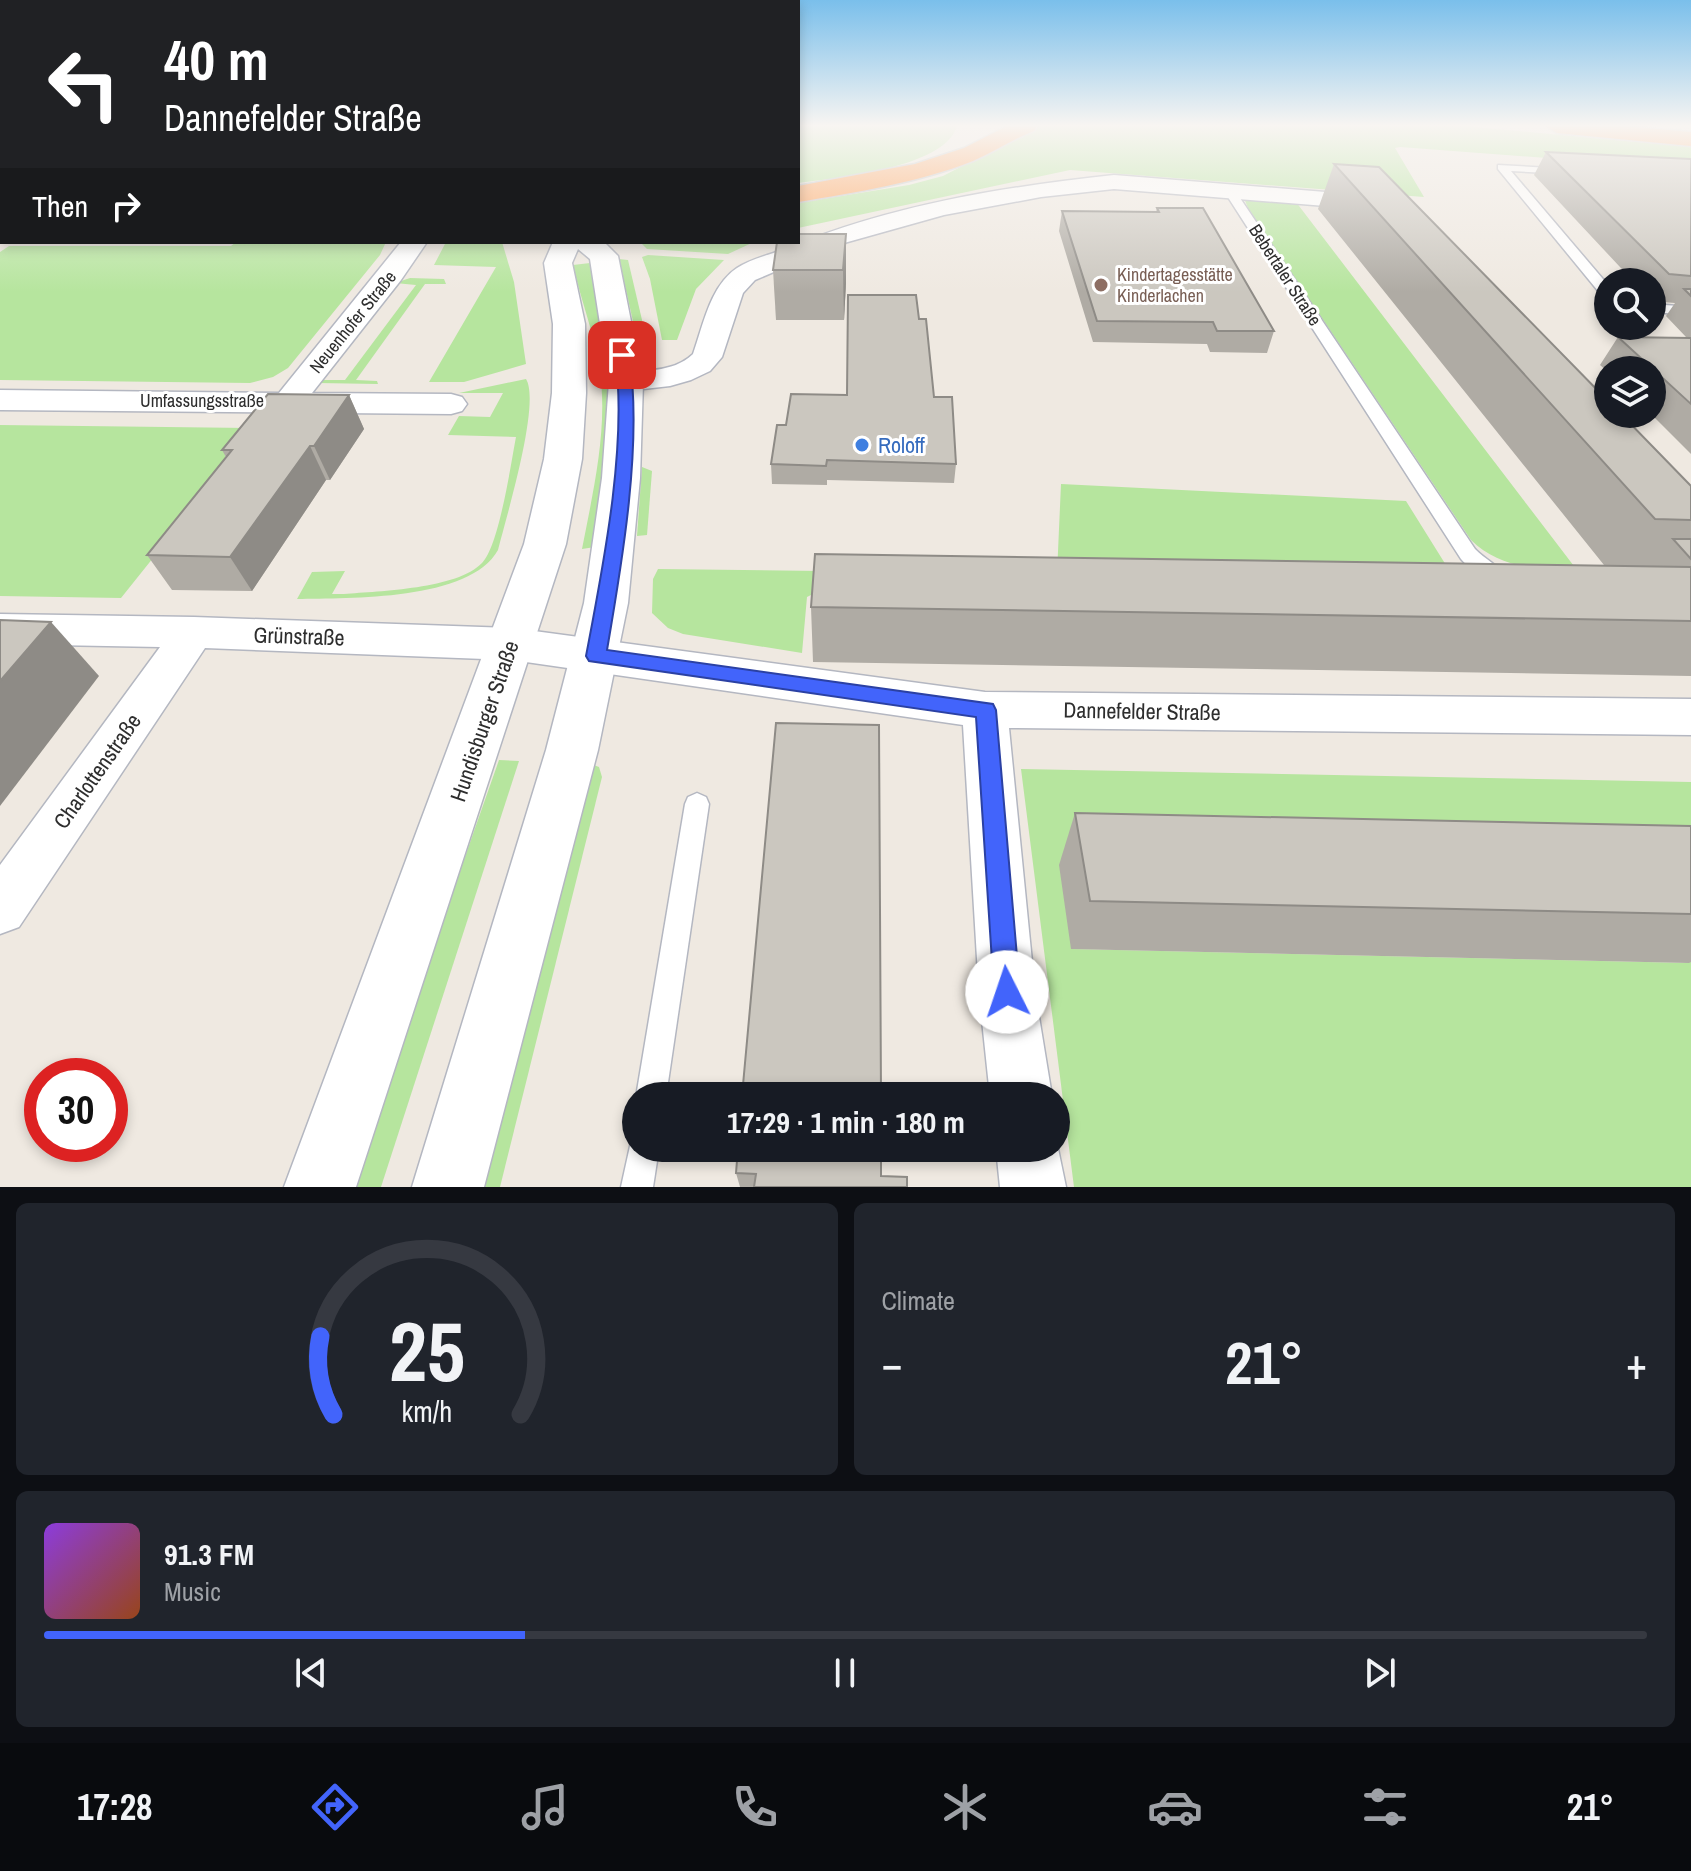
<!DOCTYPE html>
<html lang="en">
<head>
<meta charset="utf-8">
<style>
	body { margin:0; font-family:"Archivo Narrow",sans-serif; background:#20242c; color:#f1f3f6; height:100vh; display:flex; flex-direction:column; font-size:30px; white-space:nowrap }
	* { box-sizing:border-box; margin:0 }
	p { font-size:26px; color:#9ea1a6 }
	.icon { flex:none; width:44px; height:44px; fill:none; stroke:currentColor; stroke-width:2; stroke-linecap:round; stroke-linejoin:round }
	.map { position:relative; height:1187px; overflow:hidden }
	.drawer { display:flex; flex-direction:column; gap:16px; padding:16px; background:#0d0f14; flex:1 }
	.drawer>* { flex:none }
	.top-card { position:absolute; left:0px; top:0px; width:800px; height:244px; box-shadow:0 4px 12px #0003; background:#202124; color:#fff; overflow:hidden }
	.tools { position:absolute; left:1594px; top:268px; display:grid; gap:16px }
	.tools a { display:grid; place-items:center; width:72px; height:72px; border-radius:50%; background:#171b24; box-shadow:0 4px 12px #0003; font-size:40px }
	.speed { position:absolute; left:24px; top:1058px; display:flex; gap:16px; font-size:40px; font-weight:700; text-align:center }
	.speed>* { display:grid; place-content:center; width:104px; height:104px; border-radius:50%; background:#171b24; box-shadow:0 4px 12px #0003; line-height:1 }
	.speed .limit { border:12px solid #d22; background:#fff; color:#111 }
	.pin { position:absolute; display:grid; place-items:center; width:68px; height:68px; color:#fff; margin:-34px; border-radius:16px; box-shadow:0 4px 12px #0006 }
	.me { position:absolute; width:88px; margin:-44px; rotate:356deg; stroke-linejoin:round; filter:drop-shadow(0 0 6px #0008) }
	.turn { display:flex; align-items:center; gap:28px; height:168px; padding:0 32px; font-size:36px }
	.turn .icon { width:104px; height:104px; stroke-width:2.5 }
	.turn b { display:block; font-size:56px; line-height:68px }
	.then { display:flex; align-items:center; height:76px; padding:0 32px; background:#0003; gap:16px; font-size:30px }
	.big { font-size:60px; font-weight:800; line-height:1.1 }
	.drawer .widget { flex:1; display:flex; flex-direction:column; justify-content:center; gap:12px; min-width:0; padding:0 28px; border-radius:12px; background:#20242c }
	.drawer .dial { align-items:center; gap:0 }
	.dial svg { height:208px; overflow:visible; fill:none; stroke:#363941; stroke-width:7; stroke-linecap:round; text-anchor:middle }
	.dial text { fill:#f1f3f6; stroke:none }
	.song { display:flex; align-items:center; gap:24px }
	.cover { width:96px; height:96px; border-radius:12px; background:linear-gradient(135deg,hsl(270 70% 55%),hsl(20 70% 35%)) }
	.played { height:8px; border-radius:4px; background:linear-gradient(90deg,#4264fb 30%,#363941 30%) }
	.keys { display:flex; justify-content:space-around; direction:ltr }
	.heat { display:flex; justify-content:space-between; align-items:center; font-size:44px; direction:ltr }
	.drawer .tiles { flex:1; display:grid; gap:16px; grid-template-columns:1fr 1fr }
	.widget:last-child { grid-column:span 2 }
	.trip { position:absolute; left:622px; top:1082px; width:448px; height:80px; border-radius:40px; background:#171b24; box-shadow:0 4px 12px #0003; font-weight:800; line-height:80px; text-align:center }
	.dock { display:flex; height:128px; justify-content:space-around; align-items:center; background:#090b0e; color:#9ea1a6 }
	.dock .icon { width:56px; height:56px }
	.dock .on { color:#4264fb }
	.dock b { font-size:36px; color:#f1f3f6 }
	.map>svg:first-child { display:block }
	.green { fill:#b6e59e; fill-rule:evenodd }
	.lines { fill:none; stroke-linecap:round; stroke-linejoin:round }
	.lane-casing { stroke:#b4b7c1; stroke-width:3 }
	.street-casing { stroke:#b4b7c1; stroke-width:3 }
	.secondary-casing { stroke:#b4b7c1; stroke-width:3 }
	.highway-casing { stroke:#c9c9c9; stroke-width:3 }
	.lane { fill:#fff; fill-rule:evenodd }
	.street { fill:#fff; fill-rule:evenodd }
	.secondary { fill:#fff; fill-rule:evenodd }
	.highway { fill:#ffa35c; fill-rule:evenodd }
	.wall { fill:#afaba4 }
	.shaded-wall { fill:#8e8b86 }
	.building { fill:#cbc7bf; stroke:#8e8b86; stroke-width:2 }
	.route { fill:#4264fb; stroke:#2b41a3; stroke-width:2 }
	.education-dot { fill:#8d6e63; stroke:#fff; stroke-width:3 }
	.shop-dot { fill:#3f7fe0; stroke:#fff; stroke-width:3 }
	.labels { text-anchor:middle; stroke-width:6; stroke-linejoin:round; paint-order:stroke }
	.far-education-label { font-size:18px; fill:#785e54; stroke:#fff; text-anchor:start }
	.far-street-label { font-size:18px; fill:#2e2e2e; stroke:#fff }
	.shop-label { font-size:22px; fill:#366cbe; stroke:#fff; text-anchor:start }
	.street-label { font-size:22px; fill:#2e2e2e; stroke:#fff }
</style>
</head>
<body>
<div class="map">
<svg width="1691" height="1187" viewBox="0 0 1691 1187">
	<rect width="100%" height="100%" fill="#efe9e1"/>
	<!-- green -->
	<g class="green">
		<path d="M798 126H957C945 168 836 178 798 183Z"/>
		<polygon points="1040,126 1464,126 1691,147 1691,169 1400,147 1395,148 1424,197 1070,170 798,228 798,203 909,185 943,176"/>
		<path d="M1244 198 1296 202 1580 574C1541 569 1500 569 1471 540L1248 208Z"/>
		<polygon points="236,242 386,242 380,255 288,368 273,377 250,383 0,380 0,252 9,246 231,246"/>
		<polygon points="446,242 502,242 514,282 526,364 464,382 429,382 496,267 434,265"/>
		<polygon points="640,242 754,242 728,254 647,249"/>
		<polygon points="648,255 724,260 696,289 677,340 662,340 650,279 642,257"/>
		<polygon points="619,259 628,260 653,367 650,368 643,366"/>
		<path d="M590 263 609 370V386L595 547 582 549C593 492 608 430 600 372 595 335 581 301 573 265Z"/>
		<polygon points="410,278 444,279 446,284 425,284 356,380 377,381 378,384 318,383 322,380 345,380 416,285 395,283"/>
		<path d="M526 379C541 403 506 518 498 550 470 601 349 598 297 599L312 572 345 571 332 594H344C380 591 457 589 482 563 499 546 511 463 516 437L448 435 459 416 490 417 503 393H459Z"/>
		<polygon points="0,425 249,428 225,455 225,468 121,598 0,596"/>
		<polygon points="642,467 652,471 647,535 637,536"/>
		<polygon points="1061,484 1406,501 1464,594 821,590 807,597 802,653 683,634 668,628 652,613 653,579 658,569 1057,574"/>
		<polygon points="499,760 519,761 381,1187 357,1187 416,996"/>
		<polygon points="591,764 599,767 602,777 500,1187 484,1187"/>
		<path d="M1021 769 1691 782V1187H1074ZM1060 865 1689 963 1072 949Z"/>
	</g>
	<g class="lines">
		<defs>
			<g id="lane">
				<polygon points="1498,165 1569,169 1571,171 1565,174 1511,171 1608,285 1608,298 1603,297 1498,169"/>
				<path d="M1226 189H1234L1475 549C1484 559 1500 566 1507 577L1504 582C1487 587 1472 571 1461 559L1224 191Z"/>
				<polygon points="1652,304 1691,307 1691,315 1652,312"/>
				<polygon points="697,793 706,797 709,804 666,1096 636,1097 685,804 688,797"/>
				<polygon points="636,1135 636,1148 659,1148 653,1187 621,1187 632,1137"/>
			</g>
			<g id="street">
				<path d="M1114 175 1375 196 1383 198 1387 203 1383 208 1375 210 1114 189 1041 197 944 215 837 245 755 280 743 293 722 357 710 371 691 380 670 386 626 391 615 389 611 382 615 375C642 369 672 374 693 354 703 326 710 286 737 268 751 259 772 254 788 248 891 205 1003 187 1114 175Z"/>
				<polygon points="401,242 427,242 401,280 312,393 451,394 462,397 467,404 462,411 451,414 0,410 0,390 279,393"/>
				<polygon points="0,614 194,617 512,628 985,692 1691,699 1691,735 1009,728 1035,992 1052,1096 990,1096 979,992 963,725 512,660 205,648 19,927 0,934 0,865 160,647 0,644"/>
				<polygon points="1056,1139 1066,1187 1000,1187 996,1148 1056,1148"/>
			</g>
			<polygon id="secondary" points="553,242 604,242 618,256 643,382 640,478 628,603 598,750 484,1187 412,1187 546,750 584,603 602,478 609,382 590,259 578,249 572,263 585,324 586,393 582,459 566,544 356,1187 284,1187 524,544 544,459 552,393 553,324 544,263"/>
			<g id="highway">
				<path d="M1007 126H1037L1034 131C1013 139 994 152 973 161 917 183 857 192 798 202V186L915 164 964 148Z"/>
				<polygon points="1546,126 1624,126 1691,132 1691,146 1557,133"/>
			</g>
		</defs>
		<!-- lane casing -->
		<use href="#lane" class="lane-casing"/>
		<!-- street casing -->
		<use href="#street" class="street-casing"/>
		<!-- secondary casing -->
		<use href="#secondary" class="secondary-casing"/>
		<!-- highway casing -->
		<use href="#highway" class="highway-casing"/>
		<!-- lane -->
		<use href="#lane" class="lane"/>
		<!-- street -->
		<use href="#street" class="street"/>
		<!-- secondary -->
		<use href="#secondary" class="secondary"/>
		<!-- highway -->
		<use href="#highway" class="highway"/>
	</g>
	<!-- wall -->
	<g class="wall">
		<polygon points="1546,152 1691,159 1691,454 1651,414 1652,414 1652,370 1608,370 1608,372 1600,365 1618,337 1686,337 1666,316 1675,303 1652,301 1652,282 1634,282 1534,175"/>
		<polygon points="1334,164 1691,486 1691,676 813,662 811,607 1604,565 1318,209"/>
		<polygon points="1157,208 1274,331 1267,353 1210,352 1207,344 1093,342 1059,231 1062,211 1156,212"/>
		<polygon points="846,234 846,283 844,320 776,320 773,270"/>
		<polygon points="919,319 934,397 956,464 954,483 827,480 827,485 772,484 771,464 786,425 847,395"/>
		<polygon points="349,395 364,429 330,480 326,480 252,591 172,590 147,555 226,457 222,450"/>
		<polygon points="1075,813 1691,826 1691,962 1689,963 1071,949 1059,865"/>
		<polygon points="736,1173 881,1176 907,1187 740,1187"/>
	</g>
	<!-- shaded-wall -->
	<g class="shaded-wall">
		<polygon points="846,234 846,283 844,320 843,270"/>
		<polygon points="349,395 364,429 330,480 314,446"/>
		<polygon points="310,446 326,480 252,591 230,557"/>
		<polygon points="51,622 99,676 0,806 0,681"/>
	</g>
	<!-- building -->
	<g class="building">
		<polygon points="1546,152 1691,159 1691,276 1669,274"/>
		<polygon points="1334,164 1379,167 1608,401 1608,414 1621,414 1691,486 1691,520 1655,519"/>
		<polygon points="1157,208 1203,208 1274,331 1217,331 1213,322 1097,321 1062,211 1159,212"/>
		<polygon points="798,234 846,234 843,270 773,270 777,242 798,242"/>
		<polygon points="1684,289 1691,289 1691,296"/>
		<polygon points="848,295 916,295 919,319 926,319 934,397 952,397 956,464 827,460 826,466 771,464 777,425 786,425 791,394 847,395"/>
		<polygon points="1618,337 1691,338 1691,404"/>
		<polygon points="268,394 349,395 314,446 310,446 230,557 147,555 232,450 222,450"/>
		<polygon points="1673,539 1691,539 1691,559"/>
		<polygon points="815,554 1691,567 1691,621 811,607"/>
		<polygon points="0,620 51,622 0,681"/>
		<polygon points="776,723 879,725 881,1096 742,1096"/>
		<polygon points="1075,813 1691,826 1691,914 1090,901"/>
		<polygon points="738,1148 881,1148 881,1176 907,1177 907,1187 754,1187 756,1174 736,1173"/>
	</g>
	<!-- sky -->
	<linearGradient id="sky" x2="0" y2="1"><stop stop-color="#7abfeb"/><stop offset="0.43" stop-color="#f8f5f2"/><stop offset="1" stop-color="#f8f5f2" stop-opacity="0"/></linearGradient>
	<rect width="1691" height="292" fill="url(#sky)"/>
	<!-- route -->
	<path class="route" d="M622 351 629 355C643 441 622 563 607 650L993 704 996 710 1020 992 1017 1001 1007 1005 998 1001 994 992 976 717 589 661 586 656C603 567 628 443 615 355Z"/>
	<!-- markers -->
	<circle class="education-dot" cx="1101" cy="285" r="8"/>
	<circle class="shop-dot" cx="862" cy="445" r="8"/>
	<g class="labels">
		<!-- far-education labels -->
		<g class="far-education-label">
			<text x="1117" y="281">Kindertagesstätte<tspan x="1117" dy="21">Kinderlachen</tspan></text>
		</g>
		<!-- far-street labels -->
		<g class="far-street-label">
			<text transform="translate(1285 275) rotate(57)" y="6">Bebertaler Straße</text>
			<text transform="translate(353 322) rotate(-51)" y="6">Neuenhofer Straße</text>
			<text x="202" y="407">Umfassungsstraße</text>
		</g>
		<!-- shop labels -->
		<g class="shop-label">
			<text x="878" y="453">Roloff</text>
		</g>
		<!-- street labels -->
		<g class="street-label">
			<text transform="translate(299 636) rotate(2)" y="8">Grünstraße</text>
			<text transform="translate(1142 711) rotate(1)" y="8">Dannefelder Straße</text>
			<text transform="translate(484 721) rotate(-71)" y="8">Hundisburger Straße</text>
			<text transform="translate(97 771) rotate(-55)" y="8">Charlottenstraße</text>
		</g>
	</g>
</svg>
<div class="tools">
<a><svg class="icon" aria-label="search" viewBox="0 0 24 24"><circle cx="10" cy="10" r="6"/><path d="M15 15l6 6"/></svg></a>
<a><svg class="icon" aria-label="layers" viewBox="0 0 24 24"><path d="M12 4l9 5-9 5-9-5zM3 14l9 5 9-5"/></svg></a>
</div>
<div class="speed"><div class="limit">30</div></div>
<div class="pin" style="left:622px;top:355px;background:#d93025"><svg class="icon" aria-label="arrive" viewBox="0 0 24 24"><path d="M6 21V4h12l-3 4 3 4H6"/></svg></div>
<svg class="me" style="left:1007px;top:992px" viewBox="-20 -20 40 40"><circle r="19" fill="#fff"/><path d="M0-13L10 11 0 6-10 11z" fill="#4264fb"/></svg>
<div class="trip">17:29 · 1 min · 180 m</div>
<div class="top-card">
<div class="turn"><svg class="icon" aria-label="left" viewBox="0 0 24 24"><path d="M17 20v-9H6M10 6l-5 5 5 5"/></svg><div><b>40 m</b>Dannefelder Straße</div></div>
<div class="then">Then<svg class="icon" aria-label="right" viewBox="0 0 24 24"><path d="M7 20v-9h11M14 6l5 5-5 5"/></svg></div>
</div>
</div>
<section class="drawer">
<div class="tiles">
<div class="widget dial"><svg viewBox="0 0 100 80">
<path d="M14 69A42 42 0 1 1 86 69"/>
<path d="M14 69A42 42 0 0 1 9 39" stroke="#4264fb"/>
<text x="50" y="56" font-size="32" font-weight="700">25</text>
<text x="50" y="72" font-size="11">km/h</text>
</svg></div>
<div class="widget"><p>Climate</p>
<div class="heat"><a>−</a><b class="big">21°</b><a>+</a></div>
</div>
<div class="widget">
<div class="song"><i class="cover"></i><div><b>91.3 FM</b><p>Music</p></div></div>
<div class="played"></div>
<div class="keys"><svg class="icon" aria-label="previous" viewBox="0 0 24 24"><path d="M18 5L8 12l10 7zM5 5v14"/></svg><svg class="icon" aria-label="pause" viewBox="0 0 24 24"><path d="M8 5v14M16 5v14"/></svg><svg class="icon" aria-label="next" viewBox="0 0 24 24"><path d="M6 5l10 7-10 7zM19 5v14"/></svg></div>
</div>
</div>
</section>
<nav class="dock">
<b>17:28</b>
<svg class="icon on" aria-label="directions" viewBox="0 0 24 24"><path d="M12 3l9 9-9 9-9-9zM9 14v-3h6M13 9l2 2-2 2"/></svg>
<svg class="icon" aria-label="music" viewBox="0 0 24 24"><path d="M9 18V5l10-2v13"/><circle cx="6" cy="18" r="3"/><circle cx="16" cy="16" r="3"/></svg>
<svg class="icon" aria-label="phone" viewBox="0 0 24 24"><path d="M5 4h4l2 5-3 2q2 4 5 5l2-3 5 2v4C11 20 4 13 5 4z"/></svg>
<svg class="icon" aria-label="climate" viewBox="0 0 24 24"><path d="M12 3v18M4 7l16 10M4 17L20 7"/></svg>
<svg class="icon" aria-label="car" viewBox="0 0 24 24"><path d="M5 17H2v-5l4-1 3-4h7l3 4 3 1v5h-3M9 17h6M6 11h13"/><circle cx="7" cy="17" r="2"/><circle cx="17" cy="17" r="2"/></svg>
<svg class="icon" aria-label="filters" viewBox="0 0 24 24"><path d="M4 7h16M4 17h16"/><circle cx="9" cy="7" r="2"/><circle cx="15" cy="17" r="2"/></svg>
<b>21°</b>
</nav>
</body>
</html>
